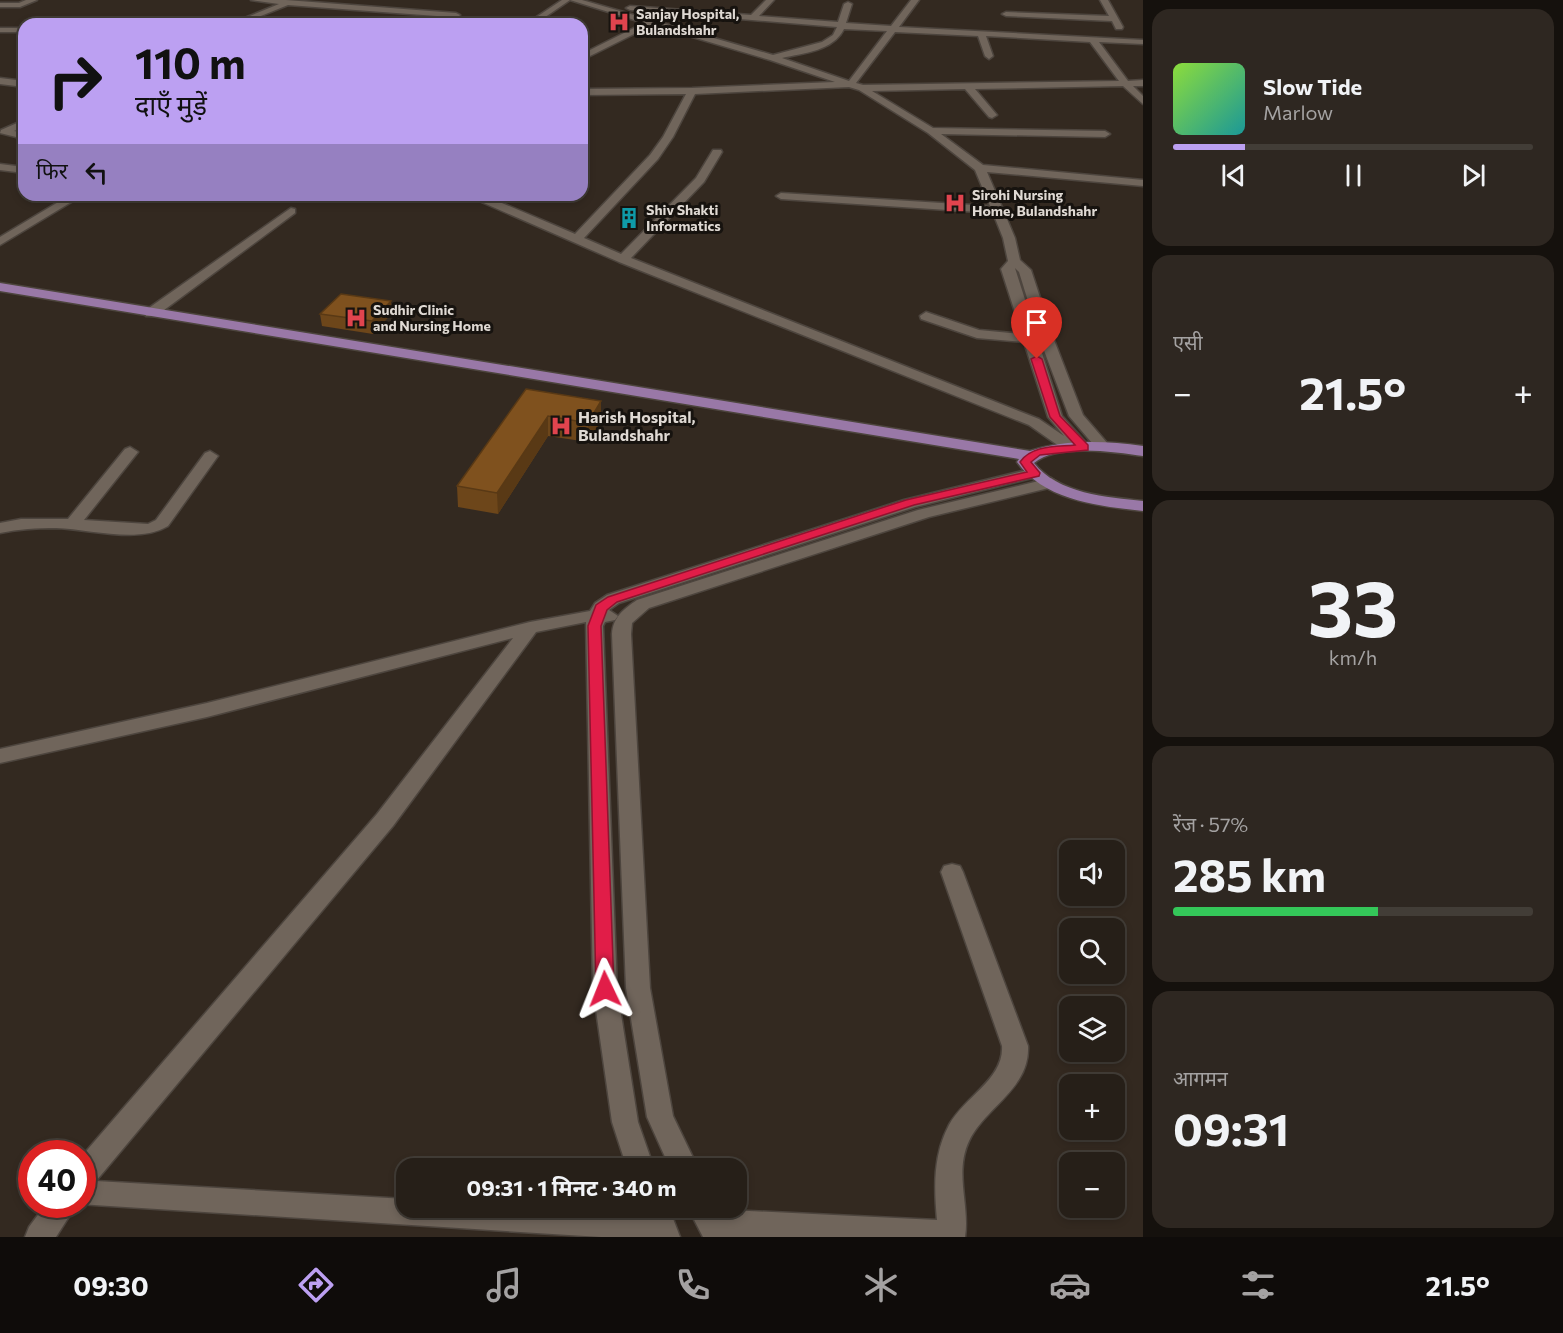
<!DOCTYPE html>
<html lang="hi">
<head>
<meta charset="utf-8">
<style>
	body { margin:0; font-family:Commissioner,"Noto Sans Devanagari",sans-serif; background:#2e2721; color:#f1f3f6; height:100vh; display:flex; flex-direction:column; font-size:22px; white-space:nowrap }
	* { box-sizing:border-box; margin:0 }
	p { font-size:20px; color:#a4a2a2 }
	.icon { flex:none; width:33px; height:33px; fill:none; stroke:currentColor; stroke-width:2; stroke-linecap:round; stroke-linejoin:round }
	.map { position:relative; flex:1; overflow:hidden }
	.side { display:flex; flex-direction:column; gap:9px; padding:9px; background:#15110d; width:420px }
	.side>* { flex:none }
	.guide { position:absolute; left:18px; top:18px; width:570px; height:183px; border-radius:18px; box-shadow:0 3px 9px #0003,0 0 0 2px #423d37; background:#bca0f2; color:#111; overflow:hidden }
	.tools { position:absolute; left:1059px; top:840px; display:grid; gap:12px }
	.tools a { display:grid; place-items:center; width:66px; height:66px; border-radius:12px; background:#261f18; box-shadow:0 3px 9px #0003,0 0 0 2px #423d37; font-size:30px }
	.speed { position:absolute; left:18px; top:1140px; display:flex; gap:12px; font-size:30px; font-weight:700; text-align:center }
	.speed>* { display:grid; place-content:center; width:78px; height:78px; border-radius:50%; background:#261f18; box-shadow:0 3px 9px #0003,0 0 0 2px #423d37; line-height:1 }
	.speed .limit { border:9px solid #d22; background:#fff; color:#111 }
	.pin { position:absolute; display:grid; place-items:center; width:51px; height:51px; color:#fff; margin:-62px -26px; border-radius:50% 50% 50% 0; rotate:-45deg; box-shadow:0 0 6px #0007 }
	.pin .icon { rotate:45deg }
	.me { position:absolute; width:66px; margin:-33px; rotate:358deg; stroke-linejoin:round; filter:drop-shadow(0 0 4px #0008) }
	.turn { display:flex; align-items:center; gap:21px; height:126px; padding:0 18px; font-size:27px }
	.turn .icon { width:78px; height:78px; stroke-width:2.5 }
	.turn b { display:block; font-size:42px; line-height:51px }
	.then { display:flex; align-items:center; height:57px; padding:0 18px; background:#0003; gap:12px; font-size:22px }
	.big { font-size:45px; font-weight:700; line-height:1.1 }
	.side .tile { flex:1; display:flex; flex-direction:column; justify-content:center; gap:9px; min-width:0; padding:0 21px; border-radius:18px; background:#2e2721 }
	.side .dial { align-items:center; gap:0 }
	.dial b { font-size:78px; line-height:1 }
	.song { display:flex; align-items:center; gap:18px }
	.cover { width:72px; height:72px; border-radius:9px; background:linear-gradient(135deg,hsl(90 70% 55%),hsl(180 70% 35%)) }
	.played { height:6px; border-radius:3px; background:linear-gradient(90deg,#bca0f2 20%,#423d37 20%) }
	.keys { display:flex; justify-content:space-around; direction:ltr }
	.heat { display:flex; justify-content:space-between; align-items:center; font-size:33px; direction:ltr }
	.charge { height:9px; border-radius:4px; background:linear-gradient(90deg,#34c759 57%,#423d37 0) }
	.trip { position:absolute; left:396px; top:1158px; width:351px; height:60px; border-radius:18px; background:#261f18; box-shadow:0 3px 9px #0003,0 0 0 2px #423d37; font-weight:700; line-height:60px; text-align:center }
	.tab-bar { display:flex; height:96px; justify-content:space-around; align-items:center; background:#0f0c0a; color:#a4a2a2 }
	.tab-bar .icon { width:42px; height:42px }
	.tab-bar .active { color:#bca0f2 }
	.tab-bar b { font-size:27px; color:#f1f3f6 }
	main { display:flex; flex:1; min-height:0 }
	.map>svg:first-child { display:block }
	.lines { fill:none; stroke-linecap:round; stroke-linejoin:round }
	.minor-casing { stroke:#4d453e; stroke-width:3 }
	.major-casing { stroke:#4d453e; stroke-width:3 }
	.minor { fill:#70655b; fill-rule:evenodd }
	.major { fill:#9978a7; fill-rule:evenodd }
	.wall { fill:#6d461a }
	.shaded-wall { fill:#593915 }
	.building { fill:#7f511e; stroke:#593915; stroke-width:1.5 }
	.route { fill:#e11d48; stroke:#92132f; stroke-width:1.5 }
	.labels { text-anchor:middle; stroke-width:6; stroke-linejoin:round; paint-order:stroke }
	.far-poi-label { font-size:14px; font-weight:bold; fill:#dfd9d3; stroke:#17130f; text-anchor:start }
	.poi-label { font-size:16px; font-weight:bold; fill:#dfd9d3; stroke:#17130f; text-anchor:start }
</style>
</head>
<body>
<main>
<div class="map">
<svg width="1143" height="1237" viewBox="0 0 1143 1237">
	<rect width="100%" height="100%" fill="#332920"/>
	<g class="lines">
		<defs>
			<g id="minor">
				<polygon points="26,0 37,0 20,7 0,7 0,3 19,3"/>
				<polygon points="251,0 286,0 456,13 460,15 453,24 445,24 450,17 288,5 241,24 230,24 279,4"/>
				<path d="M562 0H582L773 55 822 42 833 35 837 27 630 10 626 8 630 6 751 15 766 0H774L759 16 838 22 844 4 848 2 852 4 846 23 891 26 911 0H919L899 27 1143 40V44L1099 42 1128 81 1143 80V86H1133L1143 96V104L1123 86 975 89 997 115 992 118 989 117 965 89 872 91 933 128 1105 131 1110 134 1105 137 941 134 983 165 1143 180V186L987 172 1015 238 1020 260 1031 270 1054 340 1083 415 1108 444 1111 447 1108 450H1098L1069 416 1040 340 1019 272 1015 268 1062 416 1087 444 1090 447 1087 450 1066 451 1029 425 619 262 470 197 469 195H483L575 234 650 155 663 137 686 94 582 95V89L692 88 835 82 770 60 652 25 582 60V54L644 23 570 0 535 24H526ZM844 29 887 31 849 81 782 58C804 53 833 51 844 29ZM895 32 978 36 985 56 989 59 993 56 986 36 1090 42 1119 81 863 85 856 83ZM849 87 859 90 928 133 975 170 990 206 781 193 776 196 781 199 993 213 1003 238 1008 261 1001 269 1022 334 979 330 926 312 920 316 921 319 977 338 1024 342 1048 417 1064 436 1039 419 631 258 704 182 722 152 721 150H713L696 178 621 254 584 238 658 159 673 137 695 94Z"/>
				<polygon points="1100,0 1108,0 1123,27 1122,29 1116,29 1112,21 1006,16 1002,14 1006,12 1109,16"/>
				<rect x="0" y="28" width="24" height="4"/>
				<polygon points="0,78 24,81 24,87 0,84"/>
				<polygon points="24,120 24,127 14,131 24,133 24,139 0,133 1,130"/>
				<polygon points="0,164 24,167 24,173 0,170"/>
				<polygon points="70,195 83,195 0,245 0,237"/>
				<polygon points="291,208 295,209 295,213 156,316 146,316 145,313 146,310"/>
				<path d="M130 447 138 452 84 520 148 524 156 520 205 453 210 451 218 456 168 526C138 544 90 529 56 528 37 528 19 529 0 533V523L21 519H68L125 449Z"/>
				<polygon points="1035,468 1040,470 1043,473 1040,476 915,507 619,603 609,610 618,616 615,620 605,622 603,626 617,989 638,1122 654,1168 627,1168 612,1122 593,989 586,622 536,632 393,826 96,1181 406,1199 406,1208 561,1208 643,1212 641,1208 669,1208 680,1237 601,1237 78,1204 82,1204 82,1156 377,814 513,638 207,717 0,763 0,749 207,703 530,622 590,611 595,603 607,595 904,500"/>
				<path d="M1051 478 1059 483 1057 486 929 517 649 608 632 623 631 634 650 988 673 1116 698 1168H670L647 1117 626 988 612 634C613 617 624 609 637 600L918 510Z"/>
				<path d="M952 864 960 866 963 872 1028 1046C1030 1089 985 1107 969 1141 954 1173 970 1206 965 1237H703L688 1208 937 1220C934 1187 933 1155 949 1125 964 1097 1004 1079 1002 1046L941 872 944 866Z"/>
				<polygon points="46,1204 77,1204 56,1237 25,1237 29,1227"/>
			</g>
			<path id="major" d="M0 283 1030 451C1066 439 1105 441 1143 446V456C1114 452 1058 443 1034 463 1058 494 1107 497 1143 501V511C1099 506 1045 501 1017 462L1019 459 0 291Z"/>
		</defs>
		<!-- minor casing -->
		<use href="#minor" class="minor-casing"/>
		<!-- major casing -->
		<use href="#major" class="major-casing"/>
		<!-- minor -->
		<use href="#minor" class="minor"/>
		<!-- major -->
		<use href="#major" class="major"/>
	</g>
	<!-- wall -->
	<g class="wall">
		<polygon points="392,313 373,334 322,326 320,314"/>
		<polygon points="526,389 601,401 601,421 588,442 548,436 498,514 458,507 457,486"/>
	</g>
	<!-- shaded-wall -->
	<g class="shaded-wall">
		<polygon points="391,301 392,313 373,334 372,321"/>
		<polygon points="601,401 601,421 588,442 588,423"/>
		<polygon points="548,416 548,436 498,514 497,493"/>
	</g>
	<!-- building -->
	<g class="building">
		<polygon points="341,294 391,301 372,321 320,314"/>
		<polygon points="526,389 601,401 588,423 548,416 497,493 457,486"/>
	</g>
	<!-- route -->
	<path class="route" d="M1037 356 1042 359 1060 416 1088 445V450L1040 455 1031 462 1040 473 1039 476 914 505 617 602 607 610 601 626 614 989 611 994 605 997 598 994 596 989 588 626 596 605 608 597 906 500 1027 472 1020 462C1032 445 1056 447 1075 445L1050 417 1031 359Z"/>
	<!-- icons -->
	<defs>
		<symbol id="hospital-bare" viewBox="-9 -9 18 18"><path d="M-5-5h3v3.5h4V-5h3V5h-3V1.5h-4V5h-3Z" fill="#e0444e" stroke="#17130f" stroke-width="2.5" paint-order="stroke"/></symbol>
		<symbol id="building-bare" viewBox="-9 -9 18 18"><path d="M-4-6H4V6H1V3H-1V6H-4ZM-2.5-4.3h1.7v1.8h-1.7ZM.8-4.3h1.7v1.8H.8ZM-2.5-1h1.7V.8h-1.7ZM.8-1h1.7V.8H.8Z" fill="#0f9aa8" stroke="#17130f" stroke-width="2.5" paint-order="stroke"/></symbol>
	</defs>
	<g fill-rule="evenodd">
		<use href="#hospital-bare" x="604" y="7" width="30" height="30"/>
		<use href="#hospital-bare" x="940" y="188" width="30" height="30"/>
		<use href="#building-bare" x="614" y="203" width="30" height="30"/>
		<use href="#hospital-bare" x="341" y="303" width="30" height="30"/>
		<use href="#hospital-bare" x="546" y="411" width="30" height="30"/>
	</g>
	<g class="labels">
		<!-- far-poi labels -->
		<g class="far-poi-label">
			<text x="636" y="19">Sanjay Hospital,<tspan x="636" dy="16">Bulandshahr</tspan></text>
			<text x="972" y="200">Sirohi Nursing<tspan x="972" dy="16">Home, Bulandshahr</tspan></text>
			<text x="646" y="215">Shiv Shakti<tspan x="646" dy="16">Informatics</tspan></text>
			<text x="373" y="315">Sudhir Clinic<tspan x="373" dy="16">and Nursing Home</tspan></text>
		</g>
		<!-- poi labels -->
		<g class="poi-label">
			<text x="578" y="423">Harish Hospital,<tspan x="578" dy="18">Bulandshahr</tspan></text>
		</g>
	</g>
</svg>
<div class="tools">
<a><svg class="icon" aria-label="sound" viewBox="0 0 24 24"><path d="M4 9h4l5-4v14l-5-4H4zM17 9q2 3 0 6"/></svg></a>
<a><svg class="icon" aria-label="search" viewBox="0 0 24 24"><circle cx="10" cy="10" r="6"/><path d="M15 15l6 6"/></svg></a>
<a><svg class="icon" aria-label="layers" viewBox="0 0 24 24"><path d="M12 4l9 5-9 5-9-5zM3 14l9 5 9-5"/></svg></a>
<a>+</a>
<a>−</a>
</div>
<div class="speed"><div class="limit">40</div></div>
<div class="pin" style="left:1037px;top:359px;background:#d93025"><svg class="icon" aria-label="arrive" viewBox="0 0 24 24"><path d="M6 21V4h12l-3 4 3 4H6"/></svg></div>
<svg class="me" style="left:605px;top:989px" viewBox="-20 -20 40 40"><path d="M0-17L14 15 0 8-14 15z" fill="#e11d48" stroke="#fff" stroke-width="4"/></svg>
<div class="trip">09:31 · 1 मिनट · 340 m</div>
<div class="guide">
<div class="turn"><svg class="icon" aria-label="right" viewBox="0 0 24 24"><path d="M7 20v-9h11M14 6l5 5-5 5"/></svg><div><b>110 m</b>दाएँ मुड़ें</div></div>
<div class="then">फिर<svg class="icon" aria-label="left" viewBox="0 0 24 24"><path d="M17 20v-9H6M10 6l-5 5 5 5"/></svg></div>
</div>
</div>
<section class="side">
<div class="tile">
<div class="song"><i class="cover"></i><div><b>Slow Tide</b><p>Marlow</p></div></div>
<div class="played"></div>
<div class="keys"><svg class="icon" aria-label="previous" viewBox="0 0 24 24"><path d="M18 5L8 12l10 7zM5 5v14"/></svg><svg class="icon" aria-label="pause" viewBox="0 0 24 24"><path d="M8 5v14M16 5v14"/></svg><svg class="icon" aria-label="next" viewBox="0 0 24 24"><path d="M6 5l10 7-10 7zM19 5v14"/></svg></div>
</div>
<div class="tile"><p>एसी</p>
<div class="heat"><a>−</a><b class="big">21.5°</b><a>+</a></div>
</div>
<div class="tile dial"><b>33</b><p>km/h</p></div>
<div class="tile"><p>रेंज · 57%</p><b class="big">285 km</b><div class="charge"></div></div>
<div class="tile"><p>आगमन</p><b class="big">09:31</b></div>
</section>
</main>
<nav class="tab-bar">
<b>09:30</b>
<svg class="icon active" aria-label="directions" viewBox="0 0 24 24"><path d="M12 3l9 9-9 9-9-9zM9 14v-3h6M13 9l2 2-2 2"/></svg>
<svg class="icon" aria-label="music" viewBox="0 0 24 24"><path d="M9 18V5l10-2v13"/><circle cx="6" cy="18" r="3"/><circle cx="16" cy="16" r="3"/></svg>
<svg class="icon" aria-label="phone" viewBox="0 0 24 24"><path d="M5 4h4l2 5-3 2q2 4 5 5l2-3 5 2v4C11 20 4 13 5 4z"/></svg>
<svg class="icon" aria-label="climate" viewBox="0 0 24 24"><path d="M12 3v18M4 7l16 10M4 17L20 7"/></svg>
<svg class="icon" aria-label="car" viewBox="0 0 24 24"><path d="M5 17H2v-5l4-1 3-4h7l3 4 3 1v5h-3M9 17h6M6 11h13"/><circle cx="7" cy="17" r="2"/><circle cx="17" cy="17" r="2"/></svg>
<svg class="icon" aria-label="filters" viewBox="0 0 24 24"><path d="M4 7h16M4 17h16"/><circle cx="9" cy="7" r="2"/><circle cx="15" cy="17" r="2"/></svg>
<b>21.5°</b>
</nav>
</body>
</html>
